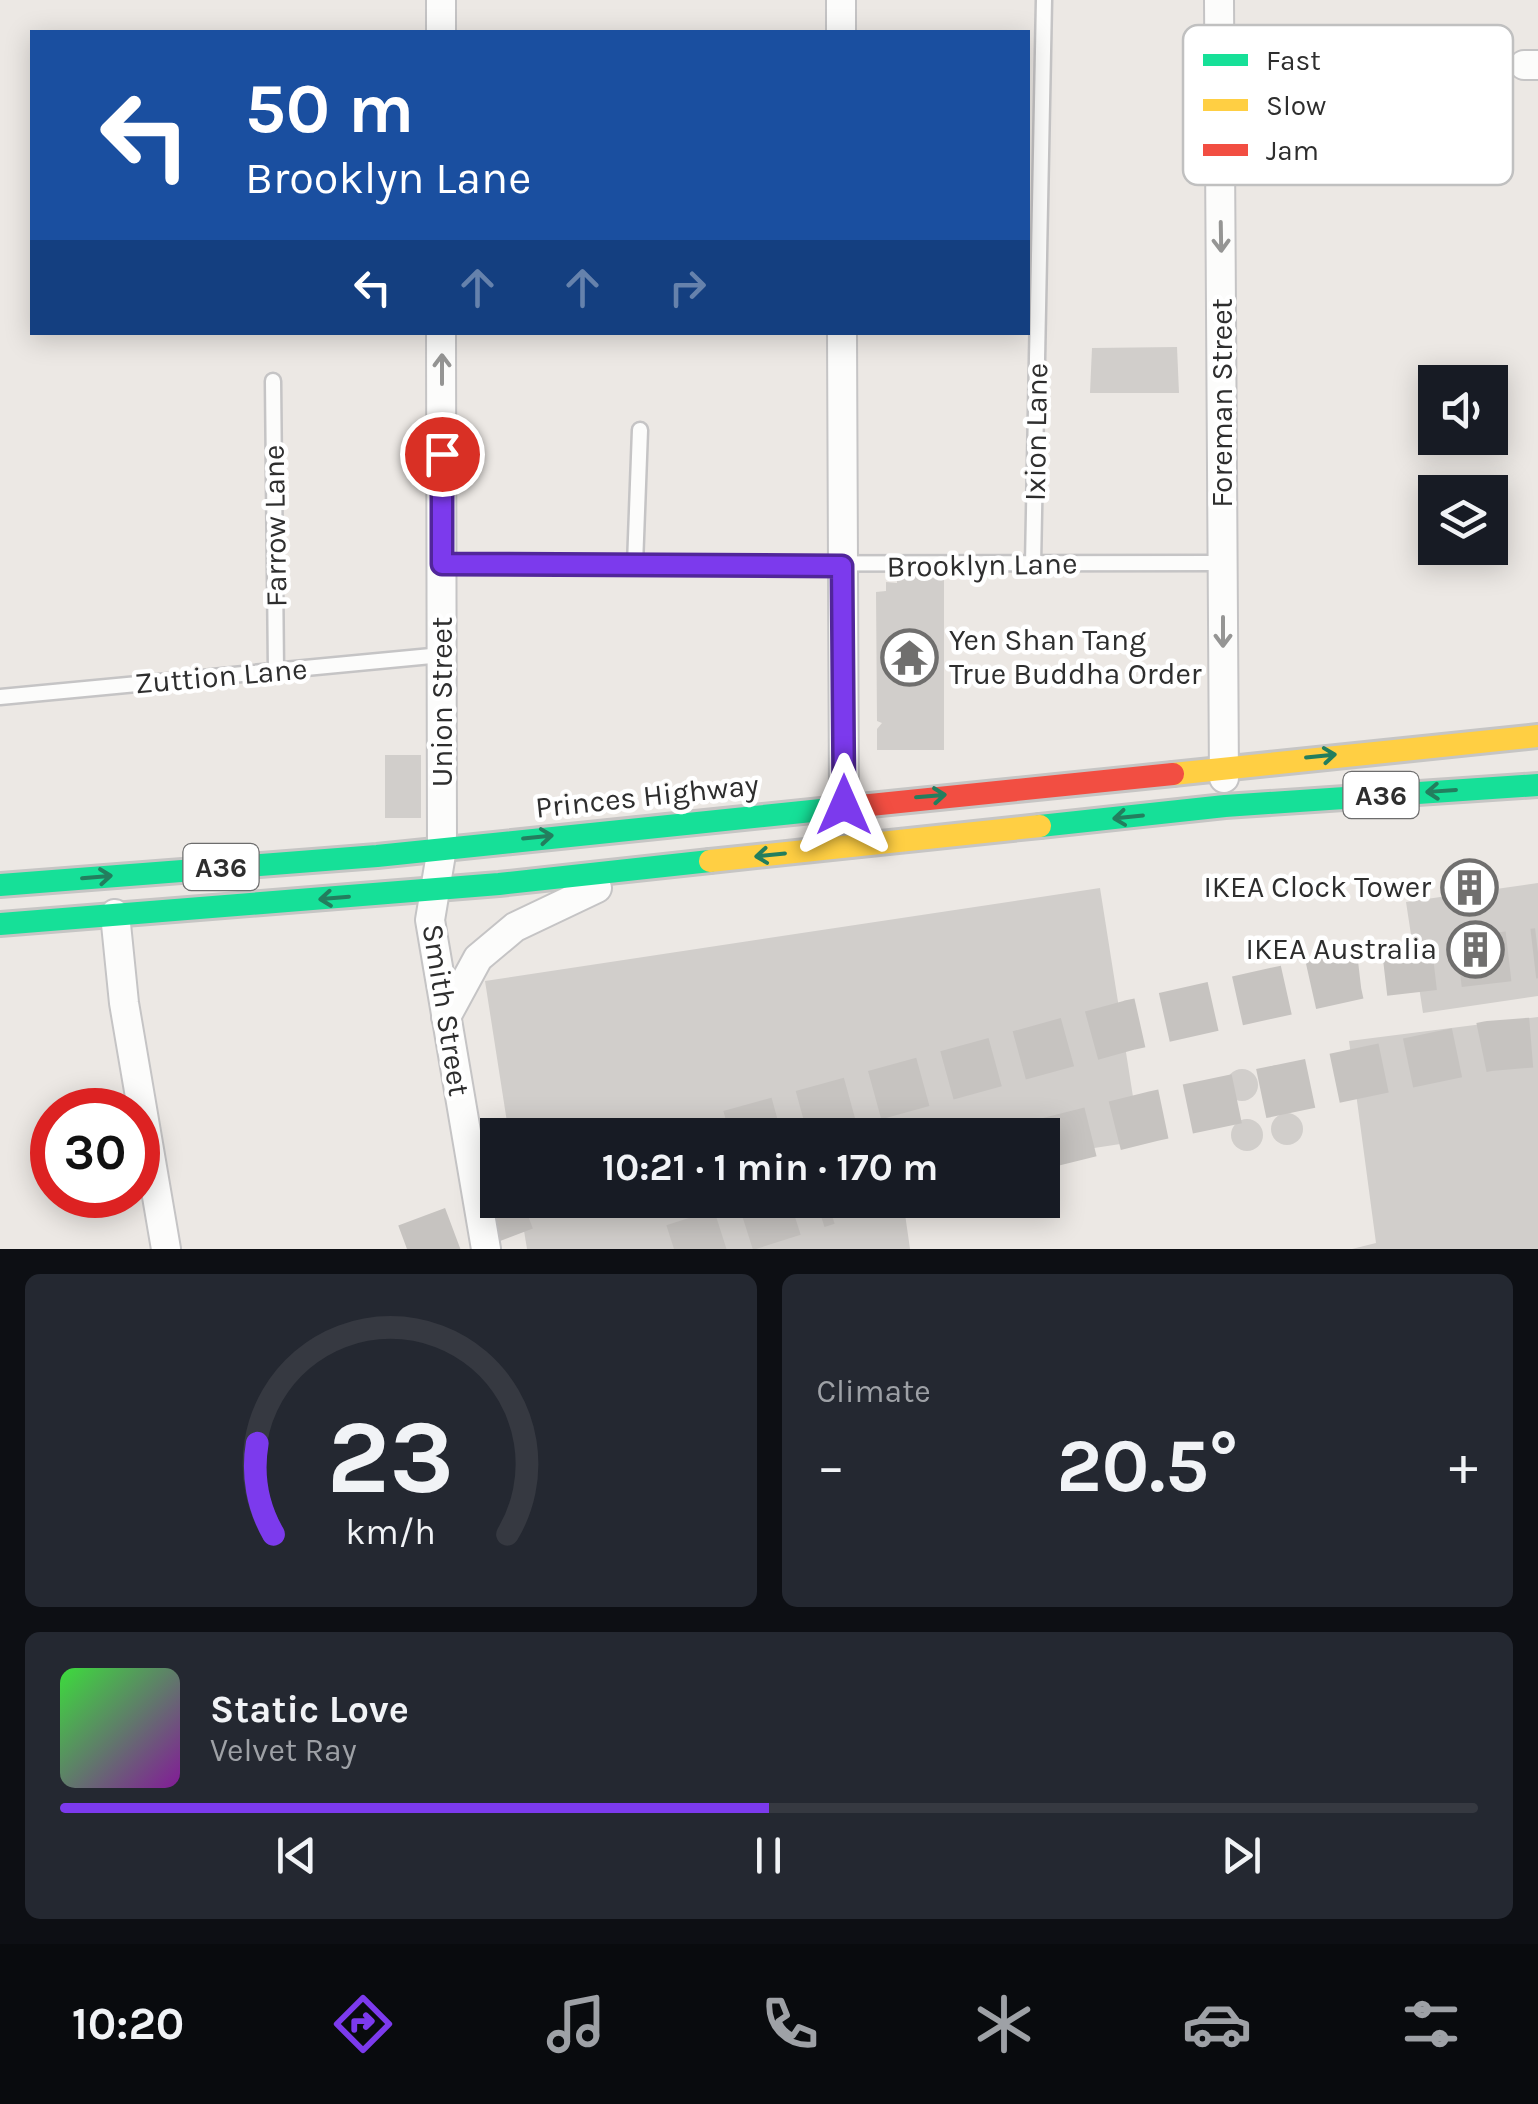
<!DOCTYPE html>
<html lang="en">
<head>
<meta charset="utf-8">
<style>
	body { margin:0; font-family:Karla,sans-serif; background:#242831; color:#f1f3f6; height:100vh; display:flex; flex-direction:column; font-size:38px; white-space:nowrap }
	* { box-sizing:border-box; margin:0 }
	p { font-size:32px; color:#9ea1a6 }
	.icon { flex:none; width:55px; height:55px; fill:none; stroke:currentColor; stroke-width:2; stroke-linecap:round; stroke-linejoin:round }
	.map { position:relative; height:1249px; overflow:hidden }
	.sheet { display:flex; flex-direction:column; gap:25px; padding:25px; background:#0d0f14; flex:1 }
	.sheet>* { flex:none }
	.top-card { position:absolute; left:30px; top:30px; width:1000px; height:305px; border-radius:0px; box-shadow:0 5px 25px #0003; background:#1a4fa0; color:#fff; overflow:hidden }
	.tools { position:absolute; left:1418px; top:365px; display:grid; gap:20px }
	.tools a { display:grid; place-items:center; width:90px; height:90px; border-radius:0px; background:#171b24; box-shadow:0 5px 25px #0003; font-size:50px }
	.speed { position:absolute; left:30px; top:1088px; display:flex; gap:20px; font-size:50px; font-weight:700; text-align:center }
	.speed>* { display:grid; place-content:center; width:130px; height:130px; border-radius:50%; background:#171b24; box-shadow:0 5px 25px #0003; line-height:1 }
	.speed .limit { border:15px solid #d22; background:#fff; color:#111 }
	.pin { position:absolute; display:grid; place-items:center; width:85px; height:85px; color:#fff; margin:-42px; border:5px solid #fff; border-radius:50%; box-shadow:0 2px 10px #0007 }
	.me { position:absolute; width:110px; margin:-55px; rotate:0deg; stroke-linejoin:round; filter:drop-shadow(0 0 8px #0008) }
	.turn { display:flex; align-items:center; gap:35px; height:210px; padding:0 50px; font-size:45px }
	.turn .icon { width:130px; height:130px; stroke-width:2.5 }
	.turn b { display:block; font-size:70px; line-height:85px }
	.lanes { display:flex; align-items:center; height:95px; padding:0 50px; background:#0003; justify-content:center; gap:50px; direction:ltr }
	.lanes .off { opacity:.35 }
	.big { font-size:75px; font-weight:700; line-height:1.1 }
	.sheet .card { flex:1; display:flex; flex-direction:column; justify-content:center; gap:15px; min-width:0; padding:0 35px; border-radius:15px; background:#242831 }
	.sheet .dial { align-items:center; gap:0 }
	.dial svg { height:260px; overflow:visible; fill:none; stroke:#363941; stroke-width:7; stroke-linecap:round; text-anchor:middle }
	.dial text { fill:#f1f3f6; stroke:none }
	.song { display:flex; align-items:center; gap:30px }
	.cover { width:120px; height:120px; border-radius:15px; background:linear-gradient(135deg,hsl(120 70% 55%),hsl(290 70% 35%)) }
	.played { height:10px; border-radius:5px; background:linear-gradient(90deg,#7c3aed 50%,#363941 50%) }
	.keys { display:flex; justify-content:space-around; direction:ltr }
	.heat { display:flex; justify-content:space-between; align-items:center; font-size:55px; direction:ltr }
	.sheet .tiles { flex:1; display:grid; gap:25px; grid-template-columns:1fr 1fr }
	.card:last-child { grid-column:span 2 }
	.trip { position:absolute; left:480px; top:1118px; width:580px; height:100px; border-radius:0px; background:#171b24; box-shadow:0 5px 25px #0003; font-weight:700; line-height:100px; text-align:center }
	.tab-bar { display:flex; height:160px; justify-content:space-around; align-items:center; background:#090b0e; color:#9ea1a6 }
	.tab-bar .icon { width:70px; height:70px }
	.tab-bar .on { color:#7c3aed }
	.tab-bar b { font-size:45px; color:#f1f3f6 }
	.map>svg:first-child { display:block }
	.building { fill:#d1cecb }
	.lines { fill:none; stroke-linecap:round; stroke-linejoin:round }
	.highway-tunnel { stroke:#c6c3c0; stroke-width:50; stroke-dasharray:50 25; stroke-linecap:butt }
	.lane-casing { stroke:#c5c4c5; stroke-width:19 }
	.street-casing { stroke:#c5c4c5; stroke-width:32 }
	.fast-casing { stroke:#c6c5c4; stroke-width:28 }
	.slow-casing { stroke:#c6c5c4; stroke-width:28 }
	.jam-casing { stroke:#c6c5c4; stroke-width:28 }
	.lane { stroke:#fcfcfb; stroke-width:14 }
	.street { stroke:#fcfcfb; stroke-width:28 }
	.fast { stroke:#16e098; stroke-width:22 }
	.slow { stroke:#ffcf43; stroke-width:22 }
	.jam { stroke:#f24e42; stroke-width:22 }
	.oneway { stroke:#959594 }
	.oneway2 { stroke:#237e5e }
	.route-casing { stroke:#51269a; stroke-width:25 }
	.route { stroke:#7c3aed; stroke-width:18 }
	.labels { text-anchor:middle; stroke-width:9; stroke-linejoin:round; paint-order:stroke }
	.shield { fill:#fff; stroke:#6d6d6d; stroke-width:2.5 }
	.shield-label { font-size:28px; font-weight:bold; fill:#2e2e2e }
	.street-label { font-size:30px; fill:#2e2e2e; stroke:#fff }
	.poi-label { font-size:30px; fill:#2e2e2e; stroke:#fff; text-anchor:end }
	.key { fill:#fff; stroke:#c0c0c0; stroke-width:2.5 }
	.key-label { font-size:28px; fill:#2e2e2e }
</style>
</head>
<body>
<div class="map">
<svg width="1538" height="1249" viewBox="0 0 1538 1249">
	<rect width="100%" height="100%" fill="#ece8e4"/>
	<!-- building -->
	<g class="building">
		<polygon points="1177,347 1179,393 1090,393 1092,348"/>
		<polygon points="897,572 944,572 944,750 877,750 877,729 882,723 877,721 876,592 886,591 886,582 897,583"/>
		<rect x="385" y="755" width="36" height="63"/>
		<polygon points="1479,875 1482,891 1538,883 1538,996 1423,1013 1406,902 1461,894 1458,878"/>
		<polygon points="1100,888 1140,1141 1042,1156 1042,1135 509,1135 485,981"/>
		<polygon points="1538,1017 1538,1249 1352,1249 1376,1243 1349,1041"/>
		<circle cx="1278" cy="1081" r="16"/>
		<circle cx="1242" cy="1085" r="16"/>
		<circle cx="1287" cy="1129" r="16"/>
		<circle cx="1247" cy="1135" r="16"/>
		<polygon points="519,1200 903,1200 910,1249 527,1249"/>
	</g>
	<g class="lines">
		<!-- highway-tunnel -->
		<g class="highway-tunnel">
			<polyline points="730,1135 1130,1025 1358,974 1538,953"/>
			<polyline points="1042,1144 1154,1116 1489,1046 1538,1042"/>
			<polyline points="407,1249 538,1200"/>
			<polyline points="674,1249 827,1200"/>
		</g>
		<defs>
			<g id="lane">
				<polyline points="273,381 276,670"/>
				<polyline points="442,564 1223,563"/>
				<polyline points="1033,564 1044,0"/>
				<polyline points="635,565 640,430"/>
				<polyline points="0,697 442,655"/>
			</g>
			<g id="street">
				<polyline points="441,0 441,32"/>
				<polyline points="841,0 841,32"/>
				<polyline points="1219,0 1224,778"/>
				<polyline points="1524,65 1538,65"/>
				<polyline points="441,332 442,848 430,920 486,1249"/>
				<polyline points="842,332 844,805"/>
				<polyline points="115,914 124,1003 166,1249"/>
				<polyline points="446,1017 478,958 515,927 597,888"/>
			</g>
			<g id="fast">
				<polyline points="1040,826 1225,806 1538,785"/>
				<polyline points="0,885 377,856 831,809"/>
				<polyline points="0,924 499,884 710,861"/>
			</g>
			<g id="slow">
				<polyline points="1173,774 1538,736"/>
				<polyline points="710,861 1040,826"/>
			</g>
			<polyline id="jam" points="831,809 1173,774"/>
		</defs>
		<!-- lane casing -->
		<use href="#lane" class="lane-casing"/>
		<!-- street casing -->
		<use href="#street" class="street-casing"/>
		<!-- fast casing -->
		<use href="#fast" class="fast-casing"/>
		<!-- slow casing -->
		<use href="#slow" class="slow-casing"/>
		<!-- jam casing -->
		<use href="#jam" class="jam-casing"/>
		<!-- lane -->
		<use href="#lane" class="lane"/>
		<!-- street -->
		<use href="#street" class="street"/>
		<!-- fast -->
		<use href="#fast" class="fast"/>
		<!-- slow -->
		<use href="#slow" class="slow"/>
		<!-- jam -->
		<use href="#jam" class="jam"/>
	</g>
	<!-- one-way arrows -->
	<defs><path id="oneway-shaft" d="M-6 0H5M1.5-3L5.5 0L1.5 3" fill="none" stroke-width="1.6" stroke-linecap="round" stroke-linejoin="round" transform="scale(2.5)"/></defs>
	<g class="oneway">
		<use href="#oneway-shaft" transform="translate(1221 237) rotate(89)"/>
		<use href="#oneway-shaft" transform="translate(442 369) rotate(-90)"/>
		<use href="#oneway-shaft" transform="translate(1223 632) rotate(90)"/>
	</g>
	<g class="oneway2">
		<use href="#oneway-shaft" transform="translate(1321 756) rotate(-6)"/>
		<use href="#oneway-shaft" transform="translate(1441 791) rotate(176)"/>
		<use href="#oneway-shaft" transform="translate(931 796) rotate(-5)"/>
		<use href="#oneway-shaft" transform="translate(1128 817) rotate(174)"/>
		<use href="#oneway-shaft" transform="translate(538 837) rotate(-6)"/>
		<use href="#oneway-shaft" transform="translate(770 855) rotate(174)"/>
		<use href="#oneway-shaft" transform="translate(97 877) rotate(-5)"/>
		<use href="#oneway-shaft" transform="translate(334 898) rotate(175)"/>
	</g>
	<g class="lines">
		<defs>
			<polyline id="route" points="442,454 442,564 842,566 844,805"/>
		</defs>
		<!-- route casing -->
		<use href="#route" class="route-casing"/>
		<!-- route -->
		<use href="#route" class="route"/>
	</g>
	<!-- icons -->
	<defs>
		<symbol id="temple-ring" viewBox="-11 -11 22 22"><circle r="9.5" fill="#fff" stroke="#706f6e" stroke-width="1.5"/><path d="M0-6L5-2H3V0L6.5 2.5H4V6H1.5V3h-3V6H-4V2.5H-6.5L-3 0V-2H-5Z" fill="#706f6e"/></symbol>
		<symbol id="building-ring" viewBox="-11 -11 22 22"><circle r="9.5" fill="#fff" stroke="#706f6e" stroke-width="1.5"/><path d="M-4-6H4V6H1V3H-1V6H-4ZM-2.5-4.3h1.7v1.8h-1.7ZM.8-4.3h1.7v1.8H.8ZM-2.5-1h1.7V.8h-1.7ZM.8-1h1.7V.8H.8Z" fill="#706f6e"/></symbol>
	</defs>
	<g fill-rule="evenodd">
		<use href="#temple-ring" x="878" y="626" width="63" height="63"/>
		<use href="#building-ring" x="1438" y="856" width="63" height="63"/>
		<use href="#building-ring" x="1444" y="918" width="63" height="63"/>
	</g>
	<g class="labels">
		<!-- shield labels -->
		<g class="shield">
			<rect x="1343.5" y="772" width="75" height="46" rx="8"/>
			<rect x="183.5" y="844" width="75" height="46" rx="8"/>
		</g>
		<g class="shield-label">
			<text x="1381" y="805">A36</text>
			<text x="221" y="877">A36</text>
		</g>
		<!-- street labels -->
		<g class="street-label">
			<text transform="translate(1222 403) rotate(-90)" y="10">Foreman Street</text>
			<text transform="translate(1036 432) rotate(-89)" y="10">Ixion Lane</text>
			<text transform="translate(275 526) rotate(-91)" y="10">Farrow Lane</text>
			<text transform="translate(982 565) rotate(-1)" y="10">Brooklyn Lane</text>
			<text transform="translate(221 676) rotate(-5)" y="10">Zuttion Lane</text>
			<text transform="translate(442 702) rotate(-90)" y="10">Union Street</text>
			<text transform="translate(647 796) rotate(-6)" y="10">Princes Highway</text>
			<text transform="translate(446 1010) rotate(81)" y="10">Smith Street</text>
		</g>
		<!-- poi labels -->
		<g class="poi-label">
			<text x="949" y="650" text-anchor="start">Yen Shan Tang<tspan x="949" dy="34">True Buddha Order</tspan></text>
			<text x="1431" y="897">IKEA Clock Tower</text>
			<text x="1437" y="959">IKEA Australia</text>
		</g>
	</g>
	<!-- legend -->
	<rect x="1183" y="25" width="330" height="160" rx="15" class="key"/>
	<rect x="1203" y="54" width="45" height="12" fill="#16e098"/>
	<rect x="1203" y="99" width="45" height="12" fill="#ffcf43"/>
	<rect x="1203" y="144" width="45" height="12" fill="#f24e42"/>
	<g class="key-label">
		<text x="1266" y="70">Fast</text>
		<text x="1266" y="115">Slow</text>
		<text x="1266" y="160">Jam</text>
	</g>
</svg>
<div class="tools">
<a><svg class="icon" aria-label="sound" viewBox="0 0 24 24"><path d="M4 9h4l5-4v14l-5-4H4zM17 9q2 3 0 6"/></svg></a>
<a><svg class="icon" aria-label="layers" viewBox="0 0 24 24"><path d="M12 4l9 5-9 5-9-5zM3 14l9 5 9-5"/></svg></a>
</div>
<div class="speed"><div class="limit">30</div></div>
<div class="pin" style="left:442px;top:454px;background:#d93025"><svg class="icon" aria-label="arrive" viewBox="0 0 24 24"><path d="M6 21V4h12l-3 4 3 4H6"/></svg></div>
<svg class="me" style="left:844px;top:805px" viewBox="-20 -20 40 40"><path d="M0-17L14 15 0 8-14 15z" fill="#7c3aed" stroke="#fff" stroke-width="4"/></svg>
<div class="trip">10:21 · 1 min · 170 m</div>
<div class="top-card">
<div class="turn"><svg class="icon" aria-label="left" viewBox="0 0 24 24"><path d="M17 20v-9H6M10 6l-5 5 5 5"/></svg><div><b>50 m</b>Brooklyn Lane</div></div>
<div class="lanes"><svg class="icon" aria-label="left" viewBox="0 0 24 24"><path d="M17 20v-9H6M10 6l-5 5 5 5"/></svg><svg class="icon off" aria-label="ahead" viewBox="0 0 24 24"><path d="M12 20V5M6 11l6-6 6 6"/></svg><svg class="icon off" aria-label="ahead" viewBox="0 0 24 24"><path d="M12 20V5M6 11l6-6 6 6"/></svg><svg class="icon off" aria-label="right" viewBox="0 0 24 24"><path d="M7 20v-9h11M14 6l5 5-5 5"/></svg></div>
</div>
</div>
<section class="sheet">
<div class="tiles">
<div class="card dial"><svg viewBox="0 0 100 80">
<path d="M14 69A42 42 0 1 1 86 69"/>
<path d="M14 69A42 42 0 0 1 9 41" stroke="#7c3aed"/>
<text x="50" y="56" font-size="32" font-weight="700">23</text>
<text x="50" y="72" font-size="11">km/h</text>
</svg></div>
<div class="card"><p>Climate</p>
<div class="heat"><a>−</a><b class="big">20.5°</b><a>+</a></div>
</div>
<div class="card">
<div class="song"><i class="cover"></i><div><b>Static Love</b><p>Velvet Ray</p></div></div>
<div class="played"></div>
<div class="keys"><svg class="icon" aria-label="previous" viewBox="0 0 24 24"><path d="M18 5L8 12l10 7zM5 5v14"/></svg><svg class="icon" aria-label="pause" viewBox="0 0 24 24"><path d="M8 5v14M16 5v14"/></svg><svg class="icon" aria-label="next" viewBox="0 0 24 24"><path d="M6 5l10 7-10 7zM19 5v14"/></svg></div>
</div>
</div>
</section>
<nav class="tab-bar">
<b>10:20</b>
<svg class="icon on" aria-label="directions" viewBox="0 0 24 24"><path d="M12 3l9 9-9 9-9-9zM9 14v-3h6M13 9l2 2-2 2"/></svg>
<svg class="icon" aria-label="music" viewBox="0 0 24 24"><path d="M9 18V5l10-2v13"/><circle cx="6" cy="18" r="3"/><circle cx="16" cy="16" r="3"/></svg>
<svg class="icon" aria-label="phone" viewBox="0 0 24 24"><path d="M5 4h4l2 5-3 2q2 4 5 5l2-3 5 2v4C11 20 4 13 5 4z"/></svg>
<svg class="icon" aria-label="climate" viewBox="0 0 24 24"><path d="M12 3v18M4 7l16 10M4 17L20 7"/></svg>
<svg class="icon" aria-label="car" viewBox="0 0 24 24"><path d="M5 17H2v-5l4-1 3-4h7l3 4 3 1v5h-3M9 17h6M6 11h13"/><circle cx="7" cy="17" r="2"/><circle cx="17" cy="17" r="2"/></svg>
<svg class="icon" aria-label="filters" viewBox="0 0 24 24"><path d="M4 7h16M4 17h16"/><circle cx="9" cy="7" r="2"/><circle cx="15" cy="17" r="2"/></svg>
</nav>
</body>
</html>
